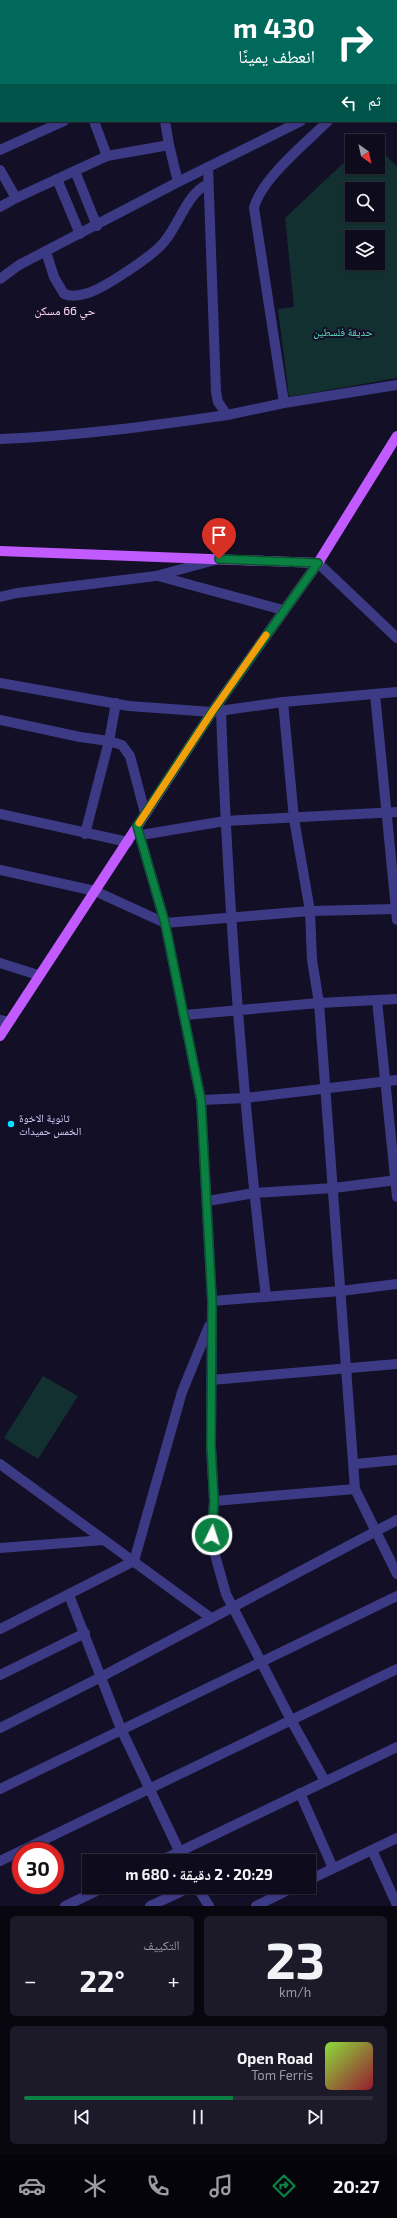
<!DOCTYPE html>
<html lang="ar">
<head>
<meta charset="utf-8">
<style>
	body { margin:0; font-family:"Exo 2","Noto Naskh Arabic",sans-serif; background:#1c1929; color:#f1f3f6; direction:rtl; height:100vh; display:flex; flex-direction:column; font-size:15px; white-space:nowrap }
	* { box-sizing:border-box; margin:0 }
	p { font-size:13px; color:#9b9ba3 }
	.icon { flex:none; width:22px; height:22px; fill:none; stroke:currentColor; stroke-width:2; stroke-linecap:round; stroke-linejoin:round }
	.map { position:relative; height:1906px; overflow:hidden; direction:ltr }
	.details { display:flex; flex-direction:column; gap:10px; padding:10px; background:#08060f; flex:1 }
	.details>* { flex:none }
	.banner { position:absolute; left:0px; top:0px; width:397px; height:122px; box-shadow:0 1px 3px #0004,0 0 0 1px #2e2b3b; direction:rtl; background:#00695c; color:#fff; overflow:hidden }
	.needle { width:26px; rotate:147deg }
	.controls { position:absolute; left:345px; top:134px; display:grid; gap:8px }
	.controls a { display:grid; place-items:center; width:40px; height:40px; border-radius:0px; background:#0e0b1c; box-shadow:0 1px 3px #0004,0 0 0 1px #2e2b3b; font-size:20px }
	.speed { position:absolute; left:12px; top:1842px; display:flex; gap:8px; font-size:20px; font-weight:700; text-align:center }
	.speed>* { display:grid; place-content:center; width:52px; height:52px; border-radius:50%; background:#0e0b1c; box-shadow:0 1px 3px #0004,0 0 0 1px #2e2b3b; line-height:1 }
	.speed .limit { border:6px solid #d22; background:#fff; color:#111 }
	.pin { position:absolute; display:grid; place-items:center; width:34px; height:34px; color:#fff; margin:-41px -17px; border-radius:50% 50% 50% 0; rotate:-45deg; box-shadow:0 0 4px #0007 }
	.pin .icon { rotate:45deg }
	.me { position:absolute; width:44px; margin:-22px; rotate:4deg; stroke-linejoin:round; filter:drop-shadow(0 0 3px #0008) }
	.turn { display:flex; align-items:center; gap:14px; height:84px; padding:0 16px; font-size:18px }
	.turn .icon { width:52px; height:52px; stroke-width:2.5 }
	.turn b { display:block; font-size:28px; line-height:34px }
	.then { display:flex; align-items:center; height:38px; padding:0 16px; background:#0003; gap:8px; font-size:15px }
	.big { font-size:30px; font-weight:700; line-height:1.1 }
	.details .card { flex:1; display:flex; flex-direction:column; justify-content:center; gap:6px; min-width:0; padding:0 14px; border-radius:6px; background:#1c1929 }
	.details .dial { align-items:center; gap:0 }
	.dial b { font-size:52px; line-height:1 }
	.song { display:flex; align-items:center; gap:12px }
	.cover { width:48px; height:48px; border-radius:6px; background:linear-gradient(135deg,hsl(90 70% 55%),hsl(350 70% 35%)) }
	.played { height:4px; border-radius:2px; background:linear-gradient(90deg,#0b8043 60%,#2e2b3b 60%) }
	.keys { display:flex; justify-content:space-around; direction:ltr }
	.heat { display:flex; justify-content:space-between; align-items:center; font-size:22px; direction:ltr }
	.details .tiles { flex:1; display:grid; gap:10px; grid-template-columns:1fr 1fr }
	.card:last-child { grid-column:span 2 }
	.trip { position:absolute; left:82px; top:1854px; width:234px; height:40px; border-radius:0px; background:#0e0b1c; box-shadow:0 1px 3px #0004,0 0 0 1px #2e2b3b; font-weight:700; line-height:40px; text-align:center; direction:rtl }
	.tabs { display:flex; height:64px; justify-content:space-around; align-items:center; background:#06040b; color:#9b9ba3 }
	.tabs .icon { width:28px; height:28px }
	.tabs .current { color:#0b8043 }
	.tabs b { font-size:18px; color:#f1f3f6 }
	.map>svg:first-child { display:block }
	.green { fill:#12302f; fill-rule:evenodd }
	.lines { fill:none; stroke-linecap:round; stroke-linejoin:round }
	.minor { stroke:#3d3a85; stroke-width:10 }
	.major { stroke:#c25bff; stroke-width:10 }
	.route-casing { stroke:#07532c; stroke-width:10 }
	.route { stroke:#0b8043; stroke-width:7 }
	.slow { stroke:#f59e0b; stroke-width:7 }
	.poi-dot { fill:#00e5ff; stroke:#130f26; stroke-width:1.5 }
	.labels { text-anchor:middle; stroke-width:4; stroke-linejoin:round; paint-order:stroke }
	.park-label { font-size:11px; fill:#5fe0c0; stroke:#130f26 }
	.poi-label { font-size:11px; fill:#d9d4ff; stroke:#130f26; text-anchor:start }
	.neighbourhood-label { font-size:12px; fill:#ffd6f0; stroke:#130f26 }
</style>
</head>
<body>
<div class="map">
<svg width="397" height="1906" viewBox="0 0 397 1906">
	<rect width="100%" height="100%" fill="#130f26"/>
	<!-- green -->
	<g class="green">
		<path d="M378 147 397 167V378L289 397 278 309 294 307 285 218 352 155V167H378ZM352 189H378V215H352ZM352 237H378V263H352Z"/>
		<polygon points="43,1376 78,1396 38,1459 4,1438"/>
	</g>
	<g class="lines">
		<!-- minor -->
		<g class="minor">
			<polyline points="88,0 88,1"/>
			<polyline points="366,0 366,1"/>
			<polyline points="49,1 49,0"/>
			<polyline points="0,46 1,46"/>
			<polyline points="396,58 397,57"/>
			<polyline points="0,108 1,108"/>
			<polyline points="94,121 107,156"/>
			<polyline points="165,121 169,145 178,182"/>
			<polyline points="0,150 64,121"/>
			<polyline points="208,167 216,392 218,402 227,415 284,403 397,385"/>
			<polyline points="0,170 16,198"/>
			<polyline points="75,171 97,226"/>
			<polyline points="57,179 80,234"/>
			<polyline points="0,207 16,198 107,156 169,145"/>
			<path d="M46 252 54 277 64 294C72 297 79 296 88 293 104 288 153 256 164 242 179 225 187 193 208 184"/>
			<polyline points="0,279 19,265 178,182 301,121"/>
			<path d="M284 403 254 208C261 179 306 143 328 121"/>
			<path d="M0 439C76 436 151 426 227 415"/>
			<polyline points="318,563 397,638"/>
			<polyline points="158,576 283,610"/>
			<polyline points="0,597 17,593 156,576 215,560"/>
			<polyline points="0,683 129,706 212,712 283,702 397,692"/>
			<polyline points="375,694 397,920"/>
			<polyline points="283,702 294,819 310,911 312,960 319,1003 355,1489 397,1574"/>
			<path d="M221 711C228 907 243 1103 266 1297"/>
			<polyline points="0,720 80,737 109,741 116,703"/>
			<polyline points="0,814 128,842"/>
			<polyline points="137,826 165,923 201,1100 212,1301 211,1446 214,1501 212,1535 214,1551 226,1594 291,1720 325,1781"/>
			<polyline points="85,834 109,741 122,745 130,756 145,813"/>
			<polyline points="141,835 225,821 397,812"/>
			<polyline points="0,870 95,891 165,923 310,911 397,909"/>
			<polyline points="0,963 38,975"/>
			<polyline points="377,1000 397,1197"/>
			<polyline points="185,1015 319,1003 397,999"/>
			<polyline points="0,1020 9,1022"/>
			<polyline points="201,1100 246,1098 397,1080"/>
			<polyline points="208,1201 254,1193 334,1188 397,1180"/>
			<polyline points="212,1301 341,1291 397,1284"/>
			<polyline points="211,1380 397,1364"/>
			<polyline points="0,1464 211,1618"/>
			<polyline points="355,1464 397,1460"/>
			<polyline points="214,1501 355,1489"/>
			<polyline points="0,1548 104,1540"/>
			<polyline points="69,1595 121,1729 184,1861"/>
			<polyline points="0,1629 134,1561 182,1392 209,1326"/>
			<polyline points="0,1675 85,1633"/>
			<polyline points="0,1728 101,1677 397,1520"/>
			<polyline points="0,1789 397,1596"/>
			<polyline points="300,1793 333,1868"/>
			<polyline points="372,1850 397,1905"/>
			<polyline points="0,1861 397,1669"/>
			<polyline points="160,1861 397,1747"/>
			<polyline points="309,1880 397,1838"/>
			<polyline points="197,1887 209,1906"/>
			<polyline points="65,1906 105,1887"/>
			<polyline points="150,1906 191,1887"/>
			<polyline points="256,1906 294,1887"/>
		</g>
		<!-- major -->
		<g class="major">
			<polyline points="0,551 318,563"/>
			<polyline points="0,1036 212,712 318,563 397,436"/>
		</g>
	</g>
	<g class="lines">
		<defs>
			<polyline id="route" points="212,1535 214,1501 211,1446 212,1301 201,1100 165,923 137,826 212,712 318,563 219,559"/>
		</defs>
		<!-- route casing -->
		<use href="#route" class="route-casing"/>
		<!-- route -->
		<use href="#route" class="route"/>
		<!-- slow -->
		<polyline class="slow" points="139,823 212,712 266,635"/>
	</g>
	<!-- markers -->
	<circle class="poi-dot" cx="11" cy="1124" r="4"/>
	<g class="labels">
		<!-- park labels -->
		<g class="park-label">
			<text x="343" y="336">حديقة فلسطين</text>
		</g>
		<!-- poi labels -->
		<g class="poi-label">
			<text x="19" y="1122">ثانوية الاخوة<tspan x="19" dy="13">الخمس حميدات</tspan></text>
		</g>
		<!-- neighbourhood labels -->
		<g class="neighbourhood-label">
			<text x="65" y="315">حي 66 مسكن</text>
		</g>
	</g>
</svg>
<div class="controls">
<a><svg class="needle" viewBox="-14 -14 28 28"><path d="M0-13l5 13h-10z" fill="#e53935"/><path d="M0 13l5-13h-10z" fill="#9b9ba3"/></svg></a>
<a><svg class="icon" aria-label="search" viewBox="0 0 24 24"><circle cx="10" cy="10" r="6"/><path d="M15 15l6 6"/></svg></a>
<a><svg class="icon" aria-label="layers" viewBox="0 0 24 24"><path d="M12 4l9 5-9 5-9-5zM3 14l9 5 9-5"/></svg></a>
</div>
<div class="speed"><div class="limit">30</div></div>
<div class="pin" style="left:219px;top:559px;background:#d93025"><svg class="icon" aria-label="arrive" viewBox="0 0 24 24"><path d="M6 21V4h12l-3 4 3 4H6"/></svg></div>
<svg class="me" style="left:212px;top:1535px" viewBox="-20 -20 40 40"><circle r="17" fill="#0b8043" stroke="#fff" stroke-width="3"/><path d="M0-11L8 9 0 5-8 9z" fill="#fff"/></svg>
<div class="trip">20:29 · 2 دقيقة · 680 m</div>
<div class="banner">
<div class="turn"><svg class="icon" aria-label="right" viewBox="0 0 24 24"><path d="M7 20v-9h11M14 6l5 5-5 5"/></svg><div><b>430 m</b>انعطف يمينًا</div></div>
<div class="then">ثم<svg class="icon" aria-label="left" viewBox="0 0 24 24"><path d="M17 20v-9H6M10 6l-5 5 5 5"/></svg></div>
</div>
</div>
<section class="details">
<div class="tiles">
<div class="card dial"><b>23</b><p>km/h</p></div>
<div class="card"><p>التكييف</p>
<div class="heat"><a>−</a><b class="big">22°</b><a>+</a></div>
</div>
<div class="card">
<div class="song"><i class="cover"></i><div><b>Open Road</b><p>Tom Ferris</p></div></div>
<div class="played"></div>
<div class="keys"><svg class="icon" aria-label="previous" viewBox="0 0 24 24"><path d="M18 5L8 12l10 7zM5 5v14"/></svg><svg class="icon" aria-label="pause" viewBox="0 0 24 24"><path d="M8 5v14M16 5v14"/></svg><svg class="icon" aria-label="next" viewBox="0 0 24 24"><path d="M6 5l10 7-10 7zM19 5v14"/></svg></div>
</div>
</div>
</section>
<nav class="tabs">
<b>20:27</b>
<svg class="icon current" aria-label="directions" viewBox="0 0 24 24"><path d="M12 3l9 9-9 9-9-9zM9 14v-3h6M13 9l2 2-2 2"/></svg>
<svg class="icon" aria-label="music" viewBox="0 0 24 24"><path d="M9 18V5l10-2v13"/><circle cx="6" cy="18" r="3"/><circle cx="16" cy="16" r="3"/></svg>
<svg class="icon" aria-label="phone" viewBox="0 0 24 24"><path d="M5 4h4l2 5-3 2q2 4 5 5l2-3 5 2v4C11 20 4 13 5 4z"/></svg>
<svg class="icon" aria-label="climate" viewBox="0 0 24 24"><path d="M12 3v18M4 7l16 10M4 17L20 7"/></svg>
<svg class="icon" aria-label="car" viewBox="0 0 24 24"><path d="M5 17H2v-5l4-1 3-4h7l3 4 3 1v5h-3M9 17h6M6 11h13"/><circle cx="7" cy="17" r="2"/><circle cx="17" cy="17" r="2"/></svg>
</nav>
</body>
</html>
